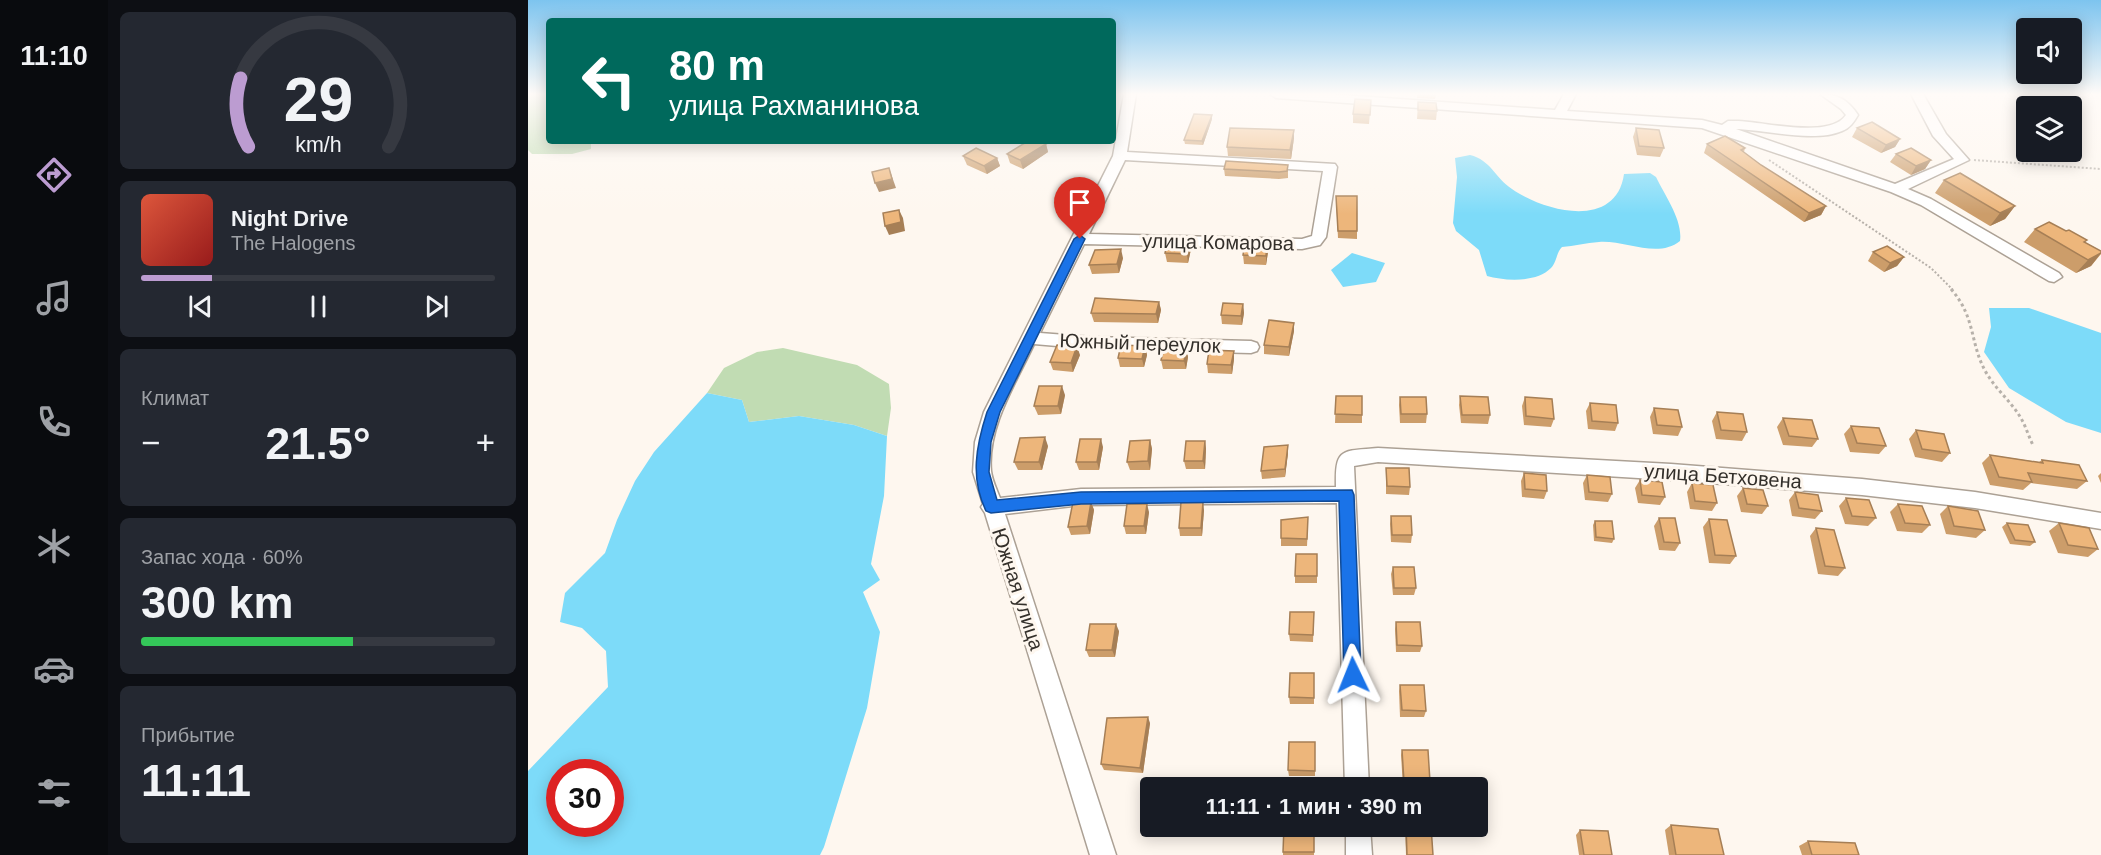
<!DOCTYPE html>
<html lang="ru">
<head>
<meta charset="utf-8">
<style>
	body { margin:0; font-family:Helvetica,sans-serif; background:#242831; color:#f1f3f6; height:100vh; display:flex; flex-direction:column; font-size:22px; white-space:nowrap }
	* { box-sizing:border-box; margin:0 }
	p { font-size:20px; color:#9ea1a6 }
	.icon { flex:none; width:33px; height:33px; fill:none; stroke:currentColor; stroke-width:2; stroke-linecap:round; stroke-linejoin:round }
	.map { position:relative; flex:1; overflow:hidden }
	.side { display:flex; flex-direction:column; gap:12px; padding:12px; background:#0d0f14; width:420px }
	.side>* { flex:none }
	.guide { position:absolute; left:18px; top:18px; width:570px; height:126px; border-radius:6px; box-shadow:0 3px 15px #0003; background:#00695c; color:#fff; overflow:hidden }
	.controls { position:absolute; left:1488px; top:18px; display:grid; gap:12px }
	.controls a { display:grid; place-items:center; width:66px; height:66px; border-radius:6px; background:#171b24; box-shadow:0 3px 15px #0003; font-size:30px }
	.speed { position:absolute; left:18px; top:759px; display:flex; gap:12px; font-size:30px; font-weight:700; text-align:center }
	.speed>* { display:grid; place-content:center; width:78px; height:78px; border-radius:50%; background:#171b24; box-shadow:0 3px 15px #0003; line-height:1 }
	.speed .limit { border:9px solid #d22; background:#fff; color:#111 }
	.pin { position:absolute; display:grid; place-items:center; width:51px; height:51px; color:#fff; margin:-62px -26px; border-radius:50% 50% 50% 0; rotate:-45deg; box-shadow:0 0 6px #0007 }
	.pin .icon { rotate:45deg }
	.me { position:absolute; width:66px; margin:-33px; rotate:358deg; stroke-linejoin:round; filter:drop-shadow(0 0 4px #0008) }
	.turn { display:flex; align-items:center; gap:21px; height:126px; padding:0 24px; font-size:27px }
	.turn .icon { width:78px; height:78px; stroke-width:2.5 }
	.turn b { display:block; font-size:42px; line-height:51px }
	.big { font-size:45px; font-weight:700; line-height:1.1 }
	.side .card { flex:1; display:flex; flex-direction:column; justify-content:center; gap:9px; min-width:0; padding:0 21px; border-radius:9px; background:#242831 }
	.side .dial { align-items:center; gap:0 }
	.dial svg { height:156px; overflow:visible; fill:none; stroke:#363941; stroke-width:7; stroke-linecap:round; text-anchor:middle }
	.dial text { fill:#f1f3f6; stroke:none }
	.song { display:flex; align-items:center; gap:18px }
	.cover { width:72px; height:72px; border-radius:9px; background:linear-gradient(135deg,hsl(10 70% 55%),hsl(0 70% 35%)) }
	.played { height:6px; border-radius:3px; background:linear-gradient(90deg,#bc9cd1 20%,#363941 20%) }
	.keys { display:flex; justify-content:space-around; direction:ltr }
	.heat { display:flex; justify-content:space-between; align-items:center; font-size:33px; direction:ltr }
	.charge { height:9px; border-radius:4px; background:linear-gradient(90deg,#34c759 60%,#363941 0) }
	.trip { position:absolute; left:612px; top:777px; width:348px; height:60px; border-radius:6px; background:#171b24; box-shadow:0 3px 15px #0003; font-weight:700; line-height:60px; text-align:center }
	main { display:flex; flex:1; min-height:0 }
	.tabs { display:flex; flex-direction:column; width:108px; justify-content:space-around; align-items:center; background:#090b0e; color:#9ea1a6 }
	.tabs .icon { width:42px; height:42px }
	.tabs .active { color:#bc9cd1 }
	.tabs b { font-size:27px; color:#f1f3f6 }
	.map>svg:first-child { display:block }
	.green { fill:#c1dcb3 }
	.water { fill:#7ddbf9; fill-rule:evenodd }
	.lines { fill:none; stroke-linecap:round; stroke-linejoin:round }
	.minor-casing { stroke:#aca195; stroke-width:3 }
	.path-far1 { stroke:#b7b1aa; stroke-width:2; stroke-dasharray:2 2; stroke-linecap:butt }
	.path { stroke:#b7b1aa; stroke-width:3; stroke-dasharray:3 3; stroke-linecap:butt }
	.minor { fill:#fff; fill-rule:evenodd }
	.wall { fill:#cc9d6a }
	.shaded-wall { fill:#a67f56 }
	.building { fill:#edb67b; stroke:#a67f56; stroke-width:1.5 }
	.route { fill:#1a73e8; stroke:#114b97; stroke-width:1.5 }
	.labels { text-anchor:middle; stroke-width:6; stroke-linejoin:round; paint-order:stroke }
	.street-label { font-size:20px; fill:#332f2a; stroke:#fef7ef }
</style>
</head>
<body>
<main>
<nav class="tabs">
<b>11:10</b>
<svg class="icon active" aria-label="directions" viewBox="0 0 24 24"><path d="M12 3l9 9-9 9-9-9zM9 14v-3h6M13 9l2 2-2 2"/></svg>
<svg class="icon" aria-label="music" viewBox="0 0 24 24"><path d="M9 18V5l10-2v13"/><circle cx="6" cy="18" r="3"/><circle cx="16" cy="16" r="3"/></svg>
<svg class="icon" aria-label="phone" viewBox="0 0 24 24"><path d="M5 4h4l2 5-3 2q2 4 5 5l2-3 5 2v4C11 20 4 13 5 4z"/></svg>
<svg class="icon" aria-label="climate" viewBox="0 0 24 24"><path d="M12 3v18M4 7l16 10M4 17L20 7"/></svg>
<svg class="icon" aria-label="car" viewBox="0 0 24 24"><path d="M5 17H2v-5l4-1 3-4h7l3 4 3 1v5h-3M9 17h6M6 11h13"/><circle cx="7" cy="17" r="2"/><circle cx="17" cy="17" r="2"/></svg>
<svg class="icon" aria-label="filters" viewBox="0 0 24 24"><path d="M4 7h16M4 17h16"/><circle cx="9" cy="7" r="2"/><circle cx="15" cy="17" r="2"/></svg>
</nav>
<section class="side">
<div class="card dial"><svg viewBox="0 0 100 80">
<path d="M14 69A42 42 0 1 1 86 69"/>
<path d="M14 69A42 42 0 0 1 10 34" stroke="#bc9cd1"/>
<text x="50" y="56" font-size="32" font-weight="700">29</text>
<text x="50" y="72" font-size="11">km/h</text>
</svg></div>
<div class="card">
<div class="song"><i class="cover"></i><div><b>Night Drive</b><p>The Halogens</p></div></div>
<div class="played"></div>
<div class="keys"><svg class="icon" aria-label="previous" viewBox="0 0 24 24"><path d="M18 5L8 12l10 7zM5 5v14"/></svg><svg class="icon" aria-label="pause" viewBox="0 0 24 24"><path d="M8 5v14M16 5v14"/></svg><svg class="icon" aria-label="next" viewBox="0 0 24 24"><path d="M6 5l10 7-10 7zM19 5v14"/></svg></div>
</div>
<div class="card"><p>Климат</p>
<div class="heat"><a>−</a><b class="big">21.5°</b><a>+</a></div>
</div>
<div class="card"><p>Запас хода · 60%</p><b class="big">300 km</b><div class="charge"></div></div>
<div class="card"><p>Прибытие</p><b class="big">11:11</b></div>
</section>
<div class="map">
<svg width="1573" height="855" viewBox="0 0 1573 855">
	<rect width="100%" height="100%" fill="#fef7ef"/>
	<!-- green -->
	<g class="green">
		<polygon points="0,94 21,94 21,141 63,141 63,149 44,154 4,154 0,150"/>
		<polygon points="255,348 329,365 361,384 363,408 359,436 326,425 271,416 221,422 214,400 179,393 196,368 229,352"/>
	</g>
	<!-- water -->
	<g class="water">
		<path d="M942 155C963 160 967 178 984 189 1017 212 1088 230 1096 174L1122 173 1128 177C1137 196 1155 220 1152 241 1130 259 1097 240 1071 242 1058 243 1046 246 1034 247 1028 253 1029 262 1023 268 1008 283 977 281 959 276L951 250 928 231 925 223 929 177 927 158Z"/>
		<polygon points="824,253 857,263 848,282 815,287 803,270"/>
		<polygon points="1461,308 1501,308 1573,333 1573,433 1538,422 1481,388 1456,352 1463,327"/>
		<path d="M179 393 214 400 221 422 271 416 326 425 359 436 356 496 343 564 352 580 335 592 352 632 339 708 296 847 292 855H0V771L80 687 78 651 54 628 32 622 37 593 77 553 89 520 107 481 126 452ZM32 772H82V824H32Z"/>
	</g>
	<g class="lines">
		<defs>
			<g id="minor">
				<path d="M596 94H608L599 152 807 164 809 167 798 237 792 245 774 249 556 244 512 333 564 337 723 341 729 343 731 347 729 351 723 353 564 349 506 344C488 383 459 427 463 471 464 480 469 490 472 498L553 489 808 487C807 448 813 451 850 448L1143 464 1334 479 1447 492 1573 513V529L1447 508 1334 495 1143 480 850 462 826 466 841 788H817L809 503 553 505 477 514 588 855H562L457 513 453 507 455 504 445 472 447 442 456 412 585 156ZM597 160 795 171 784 236 774 239 561 234Z"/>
				<path d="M742 94H801L1027 110 1036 94H1048L1039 111 1174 120 1194 125 1200 121H1210C1237 122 1302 139 1318 115L1313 109 1292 94C1310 94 1320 100 1330 115 1326 122 1322 128 1314 131 1286 143 1239 130 1208 129L1367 184 1426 159 1405 136 1383 94H1395L1418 134 1441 160 1380 189 1403 199 1531 273 1534 277 1526 282 1521 281 1393 205 1363 192 1174 128 748 98Z"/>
				<polygon points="818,826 842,826 844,855 818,855"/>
			</g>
		</defs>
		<!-- minor casing -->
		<use href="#minor" class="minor-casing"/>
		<!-- path-far1 -->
		<g class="path-far1">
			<polyline points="1241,160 1403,268 1425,290"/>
			<polyline points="1446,160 1573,169"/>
		</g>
		<!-- path -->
		<path class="path" d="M1423 289C1449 319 1441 344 1459 374 1468 389 1482 401 1491 415 1497 424 1500 435 1505 445"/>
		<!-- minor -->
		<use href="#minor" class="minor"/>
	</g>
	<!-- wall -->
	<g class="wall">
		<polygon points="889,94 908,94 907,99 889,98"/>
		<polygon points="843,100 841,124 825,123 825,114"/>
		<polygon points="890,102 909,111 908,120 889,119"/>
		<polygon points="684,119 675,145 657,144 656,140"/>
		<polygon points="1108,128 1136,148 1132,157 1109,155 1105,137"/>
		<polygon points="1329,128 1372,139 1367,147 1353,153 1324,137"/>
		<polygon points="766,130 766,138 763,159 700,156 699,147"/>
		<polygon points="518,144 520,152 495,169 482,163 479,154"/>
		<polygon points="1179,144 1217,148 1216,152 1233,165 1298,206 1293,215 1276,222 1176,153"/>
		<polygon points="1368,154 1403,160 1397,169 1383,175 1362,162"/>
		<polygon points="435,156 469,158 472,166 459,174 439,165"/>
		<polygon points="760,165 760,178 751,179 697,176 696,169"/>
		<polygon points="1416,180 1487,206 1477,219 1462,226 1407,193"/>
		<polygon points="808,196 829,196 829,239 810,238"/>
		<polygon points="1507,229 1538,231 1559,240 1557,242 1573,251 1573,254 1563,266 1548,273 1496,242"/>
		<polygon points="662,240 663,249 660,263 639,262 637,253"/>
		<polygon points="739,243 740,252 738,265 716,264 715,255"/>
		<polygon points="1345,252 1376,257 1369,266 1356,272 1340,261"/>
		<polygon points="595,258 591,273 564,274 561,265"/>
		<polygon points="631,302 633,310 630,323 566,322 563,313"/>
		<polygon points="715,304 716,313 714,325 694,324 693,315"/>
		<polygon points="766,323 766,331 761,356 736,354 736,345"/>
		<polygon points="617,346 619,355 616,367 592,367 590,358"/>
		<polygon points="552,355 545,372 525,370 522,362"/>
		<polygon points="660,357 658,369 635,369 633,360"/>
		<polygon points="706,359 704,374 680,373 679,364"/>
		<polygon points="537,395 533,414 510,415 506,406"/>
		<polygon points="808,396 834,415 834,423 807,423"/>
		<polygon points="932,396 962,415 960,424 933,423 931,405"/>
		<polygon points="872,397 899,414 898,423 872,423 871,405"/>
		<polygon points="997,397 1026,419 1023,427 996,425 994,406"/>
		<polygon points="1062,403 1090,423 1087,431 1060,429 1058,411"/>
		<polygon points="1126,408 1154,427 1150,436 1125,434 1122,417"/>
		<polygon points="1189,412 1219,432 1214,441 1188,439 1184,421"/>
		<polygon points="1255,418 1290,439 1284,447 1255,445 1249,427"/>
		<polygon points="1323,426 1358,446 1351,454 1322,452 1316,434"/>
		<polygon points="1388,430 1422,453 1414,462 1387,457 1381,439"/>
		<polygon points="622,440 624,449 622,470 602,470 599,462"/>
		<polygon points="677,441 678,449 677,469 658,469 656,461"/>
		<polygon points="520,446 514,470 490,470 486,462"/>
		<polygon points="575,447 571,470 551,470 548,462"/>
		<polygon points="760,453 757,477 734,479 733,471"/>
		<polygon points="1462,455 1511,462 1514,460 1559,481 1549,489 1503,483 1495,490 1462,485 1454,463"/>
		<polygon points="858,468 882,487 881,495 858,494"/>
		<polygon points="996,473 1019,491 1016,499 994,497 993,481"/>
		<polygon points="1573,473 1573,483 1570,476"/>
		<polygon points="1059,475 1084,494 1080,502 1057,500 1055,483"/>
		<polygon points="1112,480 1137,497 1132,505 1110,503 1107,488"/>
		<polygon points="1164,483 1189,503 1184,511 1162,509 1159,492"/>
		<polygon points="1215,488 1240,506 1234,514 1213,512 1209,496"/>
		<polygon points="1267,492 1294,511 1287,519 1264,516 1261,500"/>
		<polygon points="1318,498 1348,518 1340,526 1317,524 1311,506"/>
		<polygon points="563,502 566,510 562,534 543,535 540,527"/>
		<polygon points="1370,504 1402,525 1394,533 1369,531 1362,512"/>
		<polygon points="1420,506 1457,530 1448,538 1418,534 1412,514"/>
		<polygon points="676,510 674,536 652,536 651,528"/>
		<polygon points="621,512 618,534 598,534 596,526"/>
		<polygon points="863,516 884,535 883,543 863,542 862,524"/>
		<polygon points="1131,518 1152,543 1147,551 1131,550 1126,526"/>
		<polygon points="1181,519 1208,556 1202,564 1181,563 1175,527"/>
		<polygon points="753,520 780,525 779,546 753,546"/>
		<polygon points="1067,521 1086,539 1084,543 1066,541 1065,525"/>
		<polygon points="1479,523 1507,542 1502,546 1482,544 1474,527"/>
		<polygon points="1531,523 1570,549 1560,557 1530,553 1521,531"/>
		<polygon points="1288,528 1317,568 1310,576 1290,574 1282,536"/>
		<polygon points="789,554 789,583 767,583 767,576"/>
		<polygon points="865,567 888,588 886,595 865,595 863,574"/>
		<polygon points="786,612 785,642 762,641 761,634"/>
		<polygon points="868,622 894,646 892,652 868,652 867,629"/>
		<polygon points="591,631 587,657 561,657 558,650"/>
		<polygon points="786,673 786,704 762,704 761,697"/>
		<polygon points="872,685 898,711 896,717 872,717 871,691"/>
		<polygon points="622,723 615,773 576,770 573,764"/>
		<polygon points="787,742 787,776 761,776 760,770"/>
		<polygon points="874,750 902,782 900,788 875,787 873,755"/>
		<polygon points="1143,825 1196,855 1141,855 1137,830"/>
		<polygon points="786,826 786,855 755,855 755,852"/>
		<polygon points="877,826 903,826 905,855 878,855"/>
		<polygon points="1052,830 1084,855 1051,855 1048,835"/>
		<polygon points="1280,841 1331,855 1274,855 1271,846"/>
	</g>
	<!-- shaded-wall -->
	<g class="shaded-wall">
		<polygon points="684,115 684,119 675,145 674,141"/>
		<polygon points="766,130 766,138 763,159 762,150"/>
		<polygon points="1372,139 1367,147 1353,153 1358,145"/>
		<polygon points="518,144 520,152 495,169 492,160"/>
		<polygon points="469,158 472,166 459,174 456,166"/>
		<polygon points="1403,160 1397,169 1383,175 1388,166"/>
		<polygon points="361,168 368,188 351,192 347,183"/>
		<polygon points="1298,206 1293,215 1276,222 1281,213"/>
		<polygon points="1487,206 1477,219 1462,226 1472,213"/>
		<polygon points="371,210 375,218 377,231 361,235 357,226"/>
		<polygon points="662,240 663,249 660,263 659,254"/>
		<polygon points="739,243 740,252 738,265 738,256"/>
		<polygon points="593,249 595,258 591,273 589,264"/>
		<polygon points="1573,253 1563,266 1548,273 1560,260"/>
		<polygon points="1376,257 1369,266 1356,272 1362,263"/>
		<polygon points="631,302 633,310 630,323 628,314"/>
		<polygon points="715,304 716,313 714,325 713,316"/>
		<polygon points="766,323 766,331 761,356 761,347"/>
		<polygon points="549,346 552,355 545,372 543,363"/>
		<polygon points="617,346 619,355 616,367 614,359"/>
		<polygon points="659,349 660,357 658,369 656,361"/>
		<polygon points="706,351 706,359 704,374 703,365"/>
		<polygon points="534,386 537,395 533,414 530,406"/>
		<polygon points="517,437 520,446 514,470 511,462"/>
		<polygon points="573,439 575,447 571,470 569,462"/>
		<polygon points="622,440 624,449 622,470 620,461"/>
		<polygon points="677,441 678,449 677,469 675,461"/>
		<polygon points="760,445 760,453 757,477 757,469"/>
		<polygon points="563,502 566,510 562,534 559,526"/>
		<polygon points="675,502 676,510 674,536 673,528"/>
		<polygon points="619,504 621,512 618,534 616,526"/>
		<polygon points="588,624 591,631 587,657 584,650"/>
		<polygon points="620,717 622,723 615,773 612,768"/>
	</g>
	<!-- building -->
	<g class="building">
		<polygon points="827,99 843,100 842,115 825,114"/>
		<polygon points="890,102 908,103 909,111 890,110"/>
		<polygon points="666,114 684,115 674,141 656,140"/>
		<polygon points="1344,122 1372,139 1358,145 1329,128"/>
		<polygon points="702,128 766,130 762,150 699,147"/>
		<polygon points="1108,128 1131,130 1136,148 1111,146"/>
		<polygon points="1197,136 1217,148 1213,150 1233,165 1298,206 1281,213 1179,144"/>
		<polygon points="500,141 512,141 518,144 492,160 479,154"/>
		<polygon points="448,148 469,158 456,166 435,156"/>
		<polygon points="1383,148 1403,160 1388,166 1368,154"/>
		<polygon points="698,161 760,165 759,171 751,172 696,169"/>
		<polygon points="361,168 364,179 347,183 344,172"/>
		<polygon points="1432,173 1487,206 1472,213 1416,180"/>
		<polygon points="808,196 829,196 829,231 810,231"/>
		<polygon points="371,210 373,222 357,226 355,213"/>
		<polygon points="1521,222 1538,231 1541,230 1559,240 1556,242 1573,251 1573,253 1560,260 1507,229"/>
		<polygon points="640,240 662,240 659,254 637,253"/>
		<polygon points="717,243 739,243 738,256 715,255"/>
		<polygon points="1359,246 1376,257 1362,263 1345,252"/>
		<polygon points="593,249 589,264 561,265 567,250"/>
		<polygon points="567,298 631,302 628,314 563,313"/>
		<polygon points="695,303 715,304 713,316 693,315"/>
		<polygon points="741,320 766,323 761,347 736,345"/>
		<polygon points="529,345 549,346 543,363 522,362"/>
		<polygon points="593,345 617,346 614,359 590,358"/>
		<polygon points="636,348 659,349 656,361 633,360"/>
		<polygon points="681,350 706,351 703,365 679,364"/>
		<polygon points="511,386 534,386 530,406 506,406"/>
		<polygon points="808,396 834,396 834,415 807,414"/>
		<polygon points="932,396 960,397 962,415 934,415"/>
		<polygon points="872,397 898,397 899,414 873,414"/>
		<polygon points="997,397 1024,399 1026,419 998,416"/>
		<polygon points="1062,403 1088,405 1090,423 1064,421"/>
		<polygon points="1126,408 1150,410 1154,427 1129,425"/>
		<polygon points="1189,412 1215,414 1219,432 1193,430"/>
		<polygon points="1255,418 1284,420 1290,439 1261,436"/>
		<polygon points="1323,426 1351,428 1358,446 1329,443"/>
		<polygon points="1388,430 1416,434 1422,453 1394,449"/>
		<polygon points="517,437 511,462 486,462 492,438"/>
		<polygon points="552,439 573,439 569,462 548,462"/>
		<polygon points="622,440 620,461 599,462 602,441"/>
		<polygon points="658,441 677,441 675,461 656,461"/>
		<polygon points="760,445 757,469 733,471 736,447"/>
		<polygon points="1462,455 1515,463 1514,460 1551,465 1559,481 1500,473 1504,482 1471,477"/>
		<polygon points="858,468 881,468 882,487 859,486"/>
		<polygon points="996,473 1018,475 1019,491 997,489"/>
		<polygon points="1059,475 1082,477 1084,494 1061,492"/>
		<polygon points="1112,480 1134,482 1137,497 1114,495"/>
		<polygon points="1164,483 1185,485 1189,503 1167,501"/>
		<polygon points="1215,488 1235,490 1240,506 1219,504"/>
		<polygon points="1267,492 1290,495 1294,511 1271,508"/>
		<polygon points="1318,498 1341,500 1348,518 1324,516"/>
		<polygon points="545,502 563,502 559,526 540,527"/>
		<polygon points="653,502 675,502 673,528 651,528"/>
		<polygon points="599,504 619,504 616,526 596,526"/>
		<polygon points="1370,504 1394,506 1402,525 1377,523"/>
		<polygon points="1420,506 1450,511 1457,530 1426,526"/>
		<polygon points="863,516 883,516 884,535 864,535"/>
		<polygon points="780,517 779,539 753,538 753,520"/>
		<polygon points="1131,518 1147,518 1152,543 1136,542"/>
		<polygon points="1181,519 1199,520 1208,556 1187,555"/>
		<polygon points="1067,521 1084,521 1086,539 1068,537"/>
		<polygon points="1479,523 1500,525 1507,542 1487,540"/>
		<polygon points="1531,523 1561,528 1570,549 1540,545"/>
		<polygon points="1288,528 1306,530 1317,568 1297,566"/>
		<polygon points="768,554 789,554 789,576 767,576"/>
		<polygon points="865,567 886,567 888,588 866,588"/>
		<polygon points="762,612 786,612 785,635 761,634"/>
		<polygon points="868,622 892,622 894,646 869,645"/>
		<polygon points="562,624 588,624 584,650 558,650"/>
		<polygon points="762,673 786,673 786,698 761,697"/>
		<polygon points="872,685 896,685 898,711 874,710"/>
		<polygon points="620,717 612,768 573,764 579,718"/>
		<polygon points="761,742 787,742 787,771 760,770"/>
		<polygon points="874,750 900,750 902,782 876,782"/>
		<polygon points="1143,825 1190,829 1196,855 1148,855"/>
		<polygon points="756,826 786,826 786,852 755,852"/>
		<polygon points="878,826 903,826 905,855 879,855"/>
		<polygon points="1052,830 1080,831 1084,855 1056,855"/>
		<polygon points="1280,841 1327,843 1331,855 1284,855"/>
	</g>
	<!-- sky -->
	<linearGradient id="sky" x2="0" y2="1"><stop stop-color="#7dc4ef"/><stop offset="0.44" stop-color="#fffbf8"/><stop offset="1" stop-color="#fffbf8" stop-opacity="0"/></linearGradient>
	<rect width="1573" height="214" fill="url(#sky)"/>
	<!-- route -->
	<path class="route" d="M552 235 557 239 472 412 463 442 461 472 469 500 553 492 824 490 826 495 833 675 831 681 825 683 819 681 816 675 811 501 553 504 463 513 458 511C442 478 448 446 459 412L546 239Z"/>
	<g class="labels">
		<!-- street labels -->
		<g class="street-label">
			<text transform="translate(690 242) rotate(1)" y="7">улица Комарова</text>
			<text transform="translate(612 343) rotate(2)" y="7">Южный переулок</text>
			<text transform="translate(1195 476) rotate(4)" y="7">улица Бетховена</text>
			<text transform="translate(490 589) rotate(72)" y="7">Южная улица</text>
		</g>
	</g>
</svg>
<div class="controls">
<a><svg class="icon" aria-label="sound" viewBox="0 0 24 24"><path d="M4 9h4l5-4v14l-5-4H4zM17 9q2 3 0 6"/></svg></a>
<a><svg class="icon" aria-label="layers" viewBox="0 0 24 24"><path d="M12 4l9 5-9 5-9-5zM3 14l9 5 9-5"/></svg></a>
</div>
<div class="speed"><div class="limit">30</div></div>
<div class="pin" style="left:552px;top:239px;background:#d93025"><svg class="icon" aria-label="arrive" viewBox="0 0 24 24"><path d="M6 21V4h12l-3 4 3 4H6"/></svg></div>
<svg class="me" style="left:825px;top:675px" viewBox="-20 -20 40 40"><path d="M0-17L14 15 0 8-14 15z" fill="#1a73e8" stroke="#fff" stroke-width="4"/></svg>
<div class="trip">11:11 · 1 мин · 390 m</div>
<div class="guide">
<div class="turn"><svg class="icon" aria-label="left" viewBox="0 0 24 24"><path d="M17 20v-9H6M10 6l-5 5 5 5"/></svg><div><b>80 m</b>улица Рахманинова</div></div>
</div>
</div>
</main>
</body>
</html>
